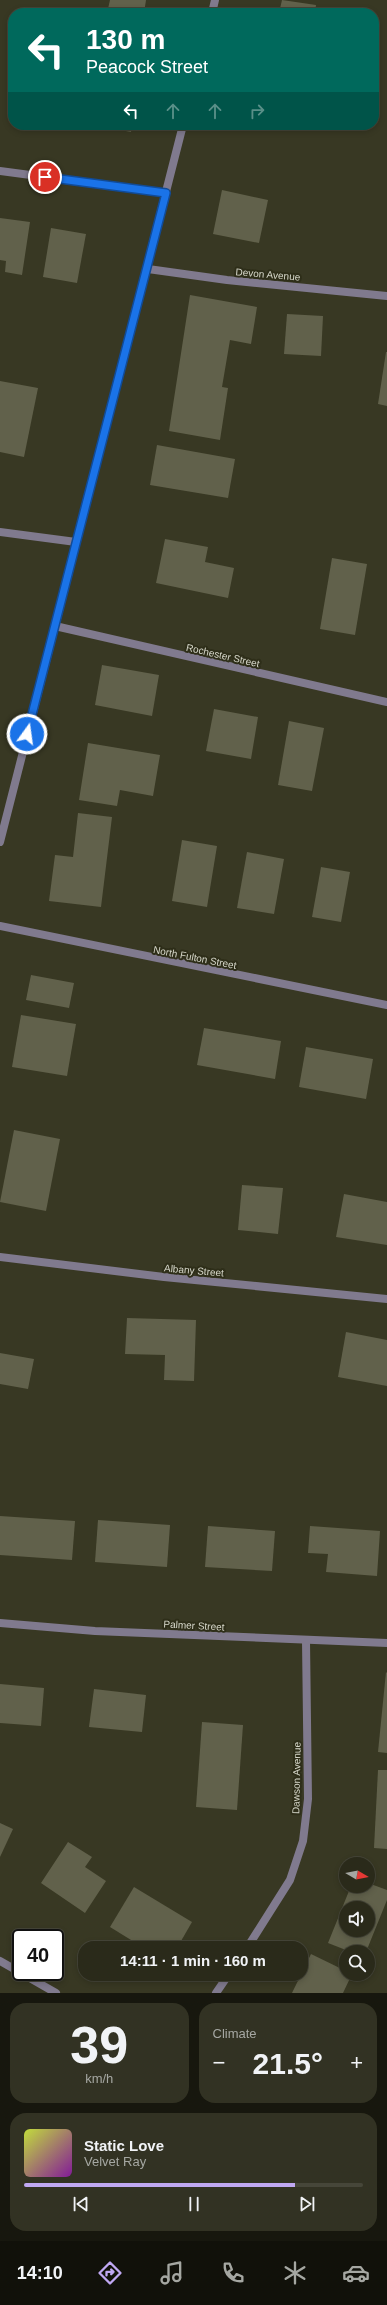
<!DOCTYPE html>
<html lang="en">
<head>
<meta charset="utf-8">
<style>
	body { margin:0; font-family:Helvetica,sans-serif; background:#323223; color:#f1f3f6; height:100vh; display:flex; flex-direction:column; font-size:15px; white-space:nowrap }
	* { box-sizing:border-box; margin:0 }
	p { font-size:13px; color:#a5a7a2 }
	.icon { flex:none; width:22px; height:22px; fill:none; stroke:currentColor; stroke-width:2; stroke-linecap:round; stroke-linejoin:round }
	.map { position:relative; height:1993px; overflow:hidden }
	.side { display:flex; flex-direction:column; gap:10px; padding:10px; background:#17170e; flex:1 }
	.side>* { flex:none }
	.guide { position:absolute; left:8px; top:8px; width:371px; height:122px; border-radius:16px; box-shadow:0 2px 6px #0003,0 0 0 1px #464639; background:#00695c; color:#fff; overflow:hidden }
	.needle { width:26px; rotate:100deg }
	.buttons { position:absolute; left:339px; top:1857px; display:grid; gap:8px }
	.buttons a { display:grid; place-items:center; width:36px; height:36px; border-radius:50%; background:#2a2a1a; box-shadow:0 2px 6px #0003,0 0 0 1px #464639; font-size:20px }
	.speed { position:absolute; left:12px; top:1929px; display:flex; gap:8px; font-size:20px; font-weight:700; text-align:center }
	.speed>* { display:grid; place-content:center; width:52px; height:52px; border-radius:50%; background:#2a2a1a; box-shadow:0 2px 6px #0003,0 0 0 1px #464639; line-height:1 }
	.speed .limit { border:2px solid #111; border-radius:6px; background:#fff; color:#111 }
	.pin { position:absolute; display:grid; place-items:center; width:34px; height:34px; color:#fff; margin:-17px; border:2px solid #fff; border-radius:50%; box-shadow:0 1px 4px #0007 }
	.me { position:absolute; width:44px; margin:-22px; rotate:14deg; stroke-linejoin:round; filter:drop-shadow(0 0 3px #0008) }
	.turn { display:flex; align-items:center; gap:14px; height:84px; padding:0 12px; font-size:18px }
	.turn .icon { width:52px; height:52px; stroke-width:2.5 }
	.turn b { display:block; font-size:28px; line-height:34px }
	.lanes { display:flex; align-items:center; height:38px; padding:0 12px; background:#0003; justify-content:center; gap:20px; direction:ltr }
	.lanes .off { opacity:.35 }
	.big { font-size:30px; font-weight:700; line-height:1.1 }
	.side .card { flex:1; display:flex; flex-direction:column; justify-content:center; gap:6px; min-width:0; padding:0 14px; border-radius:16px; background:#323223 }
	.side .dial { align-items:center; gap:0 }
	.dial b { font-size:52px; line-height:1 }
	.song { display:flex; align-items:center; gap:12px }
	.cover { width:48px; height:48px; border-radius:6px; background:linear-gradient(135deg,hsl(70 70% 55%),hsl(290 70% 35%)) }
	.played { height:4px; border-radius:2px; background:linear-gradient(90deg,#c0a8f3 80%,#464639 80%) }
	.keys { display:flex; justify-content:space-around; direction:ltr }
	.heat { display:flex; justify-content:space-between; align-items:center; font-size:22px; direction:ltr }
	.side .tiles { flex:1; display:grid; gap:10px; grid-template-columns:1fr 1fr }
	.card:last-child { grid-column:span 2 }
	.trip { position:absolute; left:78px; top:1941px; width:230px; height:40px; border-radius:16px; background:#2a2a1a; box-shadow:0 2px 6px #0003,0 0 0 1px #464639; font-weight:700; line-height:40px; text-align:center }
	.dock { display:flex; height:64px; justify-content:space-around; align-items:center; background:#11110a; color:#a5a7a2 }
	.dock .icon { width:28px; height:28px }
	.dock .selected { color:#c0a8f3 }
	.dock b { font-size:18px; color:#f1f3f6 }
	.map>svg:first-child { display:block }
	.building { fill:#61614b; fill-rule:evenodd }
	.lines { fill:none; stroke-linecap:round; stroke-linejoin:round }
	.minor { stroke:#807a8e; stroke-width:8 }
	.tertiary { stroke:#807a8e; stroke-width:8 }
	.route-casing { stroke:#114b97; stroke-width:10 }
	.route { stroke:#1a73e8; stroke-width:7 }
	.labels { text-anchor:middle; stroke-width:4; stroke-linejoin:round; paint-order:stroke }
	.street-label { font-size:10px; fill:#d7d8cb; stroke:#2e2e19 }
</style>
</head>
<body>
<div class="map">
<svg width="387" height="1993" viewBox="0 0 387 1993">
	<rect width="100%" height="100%" fill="#383823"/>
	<!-- building -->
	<g class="building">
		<polygon points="110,0 146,0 144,13 107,13"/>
		<polygon points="282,0 316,5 315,13 279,13"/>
		<polygon points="12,88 13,88 13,105 9,104"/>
		<polygon points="95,125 132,125 131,132"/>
		<polygon points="222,190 268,200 259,243 213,234"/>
		<polygon points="0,218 30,222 22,275 5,272 6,261 0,260"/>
		<polygon points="51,228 86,234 77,283 43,277"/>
		<polygon points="190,295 257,307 251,344 230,340 222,387 228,388 220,440 169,431"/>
		<polygon points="287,314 323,316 321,356 284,354"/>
		<polygon points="386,352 387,352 387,406 378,404"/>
		<polygon points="0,381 38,388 24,457 0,452"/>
		<polygon points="157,445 235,459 228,498 150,485"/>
		<polygon points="165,539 208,547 205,562 234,568 228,598 156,583"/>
		<polygon points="332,558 367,564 355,635 320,629"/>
		<polygon points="102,665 159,675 152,716 95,705"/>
		<polygon points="214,709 258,717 251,759 206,751"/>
		<polygon points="289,721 324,728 312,791 278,785"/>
		<polygon points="88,743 160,755 153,796 120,790 117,806 79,800"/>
		<polygon points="78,813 112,817 101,907 49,901 55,855 73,857"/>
		<polygon points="182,840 217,846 207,907 172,901"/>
		<polygon points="247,852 284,859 274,914 237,908"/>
		<polygon points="321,867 350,872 341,922 312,917"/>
		<polygon points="31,975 74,983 69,1008 26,1000"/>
		<polygon points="21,1015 76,1024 67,1076 12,1067"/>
		<polygon points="204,1028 281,1041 275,1079 197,1065"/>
		<polygon points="306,1047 373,1059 366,1099 299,1087"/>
		<polygon points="14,1130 60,1139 46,1211 0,1202"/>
		<polygon points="242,1185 283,1188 278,1234 238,1230"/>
		<polygon points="344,1194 387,1202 387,1245 336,1237"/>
		<polygon points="127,1318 196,1320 194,1381 164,1380 165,1355 125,1354"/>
		<polygon points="346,1332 387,1340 387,1386 338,1377"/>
		<polygon points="0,1353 34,1359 28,1389 0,1384"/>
		<polygon points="0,1516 75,1521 72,1560 0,1555"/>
		<polygon points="98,1520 170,1525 167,1567 95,1562"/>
		<polygon points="208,1526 275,1531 272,1571 205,1567"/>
		<polygon points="310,1526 380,1531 377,1576 326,1572 328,1554 308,1553"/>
		<polygon points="386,1672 387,1673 387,1753 378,1752"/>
		<polygon points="0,1684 44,1688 41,1726 0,1723"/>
		<polygon points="94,1689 146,1695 142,1732 89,1727"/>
		<polygon points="202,1722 243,1725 237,1810 196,1807"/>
		<polygon points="378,1770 387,1770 387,1849 374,1848"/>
		<polygon points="0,1823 13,1829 0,1857"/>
		<polygon points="68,1842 92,1857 85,1867 106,1881 85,1913 41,1883"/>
		<path d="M368 1883 387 1890V1900L366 1952H351L328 1943 351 1886H368ZM346 1908H368V1930H346Z"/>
		<polygon points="134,1887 192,1922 177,1948 144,1948 110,1927"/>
		<polygon points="311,1954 346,1971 346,1974 352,1974 343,1993 292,1993"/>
	</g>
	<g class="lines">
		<!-- minor -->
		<g class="minor">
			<polyline points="0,171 166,193"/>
			<polyline points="148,269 227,280 387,296"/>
			<polyline points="0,532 76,542"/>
			<polyline points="55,626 387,702"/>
			<polyline points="0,926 387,1005"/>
			<polyline points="0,1257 164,1277 387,1299"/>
			<polyline points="0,1623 95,1631 387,1643"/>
			<polyline points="247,1948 290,1880 303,1841 308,1799 306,1641"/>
			<polyline points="0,1961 56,1993"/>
			<polyline points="216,1993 229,1974"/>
		</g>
		<!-- tertiary -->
		<g class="tertiary">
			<polyline points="212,13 215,0"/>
			<polyline points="0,842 183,125"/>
		</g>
	</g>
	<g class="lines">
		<defs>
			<polyline id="route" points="27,734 166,193 45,177"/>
		</defs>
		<!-- route casing -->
		<use href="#route" class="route-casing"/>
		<!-- route -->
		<use href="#route" class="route"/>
	</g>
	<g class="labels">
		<!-- street labels -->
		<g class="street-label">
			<text transform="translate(268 274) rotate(5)" y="4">Devon Avenue</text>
			<text transform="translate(223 655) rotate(13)" y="4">Rochester Street</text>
			<text transform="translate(195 957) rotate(11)" y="4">North Fulton Street</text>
			<text transform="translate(194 1270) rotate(5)" y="4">Albany Street</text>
			<text transform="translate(194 1625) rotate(3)" y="4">Palmer Street</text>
			<text transform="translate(296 1778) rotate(-89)" y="4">Dawson Avenue</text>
		</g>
	</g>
</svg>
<div class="buttons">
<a><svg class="needle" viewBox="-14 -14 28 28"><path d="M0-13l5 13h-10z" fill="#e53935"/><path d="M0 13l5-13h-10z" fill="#a5a7a2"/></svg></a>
<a><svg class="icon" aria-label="sound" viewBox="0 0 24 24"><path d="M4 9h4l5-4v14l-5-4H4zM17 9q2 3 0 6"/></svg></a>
<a><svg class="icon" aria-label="search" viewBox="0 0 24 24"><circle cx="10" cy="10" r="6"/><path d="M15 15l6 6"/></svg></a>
</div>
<div class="speed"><div class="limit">40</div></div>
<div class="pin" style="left:45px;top:177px;background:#d93025"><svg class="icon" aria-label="arrive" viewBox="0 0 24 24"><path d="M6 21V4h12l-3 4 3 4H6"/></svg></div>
<svg class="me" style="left:27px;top:734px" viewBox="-20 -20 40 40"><circle r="17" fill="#1a73e8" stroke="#fff" stroke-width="3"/><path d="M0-11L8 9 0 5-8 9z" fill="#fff"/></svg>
<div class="trip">14:11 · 1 min · 160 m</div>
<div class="guide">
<div class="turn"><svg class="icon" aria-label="left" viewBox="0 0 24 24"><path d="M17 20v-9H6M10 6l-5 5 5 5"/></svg><div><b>130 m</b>Peacock Street</div></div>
<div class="lanes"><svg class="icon" aria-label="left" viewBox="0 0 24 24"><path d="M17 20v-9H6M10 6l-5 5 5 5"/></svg><svg class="icon off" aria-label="ahead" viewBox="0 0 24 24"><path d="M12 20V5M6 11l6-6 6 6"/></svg><svg class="icon off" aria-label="ahead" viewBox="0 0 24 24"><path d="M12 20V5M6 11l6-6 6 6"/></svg><svg class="icon off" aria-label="right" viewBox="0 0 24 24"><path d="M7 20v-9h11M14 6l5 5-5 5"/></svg></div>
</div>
</div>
<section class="side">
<div class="tiles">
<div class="card dial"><b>39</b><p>km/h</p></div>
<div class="card"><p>Climate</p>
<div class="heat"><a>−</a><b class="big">21.5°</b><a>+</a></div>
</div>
<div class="card">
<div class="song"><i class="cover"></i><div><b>Static Love</b><p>Velvet Ray</p></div></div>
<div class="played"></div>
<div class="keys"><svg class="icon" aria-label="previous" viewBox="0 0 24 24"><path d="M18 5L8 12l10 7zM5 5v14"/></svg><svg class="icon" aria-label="pause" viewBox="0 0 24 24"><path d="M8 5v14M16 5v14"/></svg><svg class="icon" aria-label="next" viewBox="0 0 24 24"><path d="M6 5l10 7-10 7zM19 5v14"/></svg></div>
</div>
</div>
</section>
<nav class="dock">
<b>14:10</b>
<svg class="icon selected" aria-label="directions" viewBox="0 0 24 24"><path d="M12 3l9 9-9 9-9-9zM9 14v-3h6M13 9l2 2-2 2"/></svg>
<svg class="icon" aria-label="music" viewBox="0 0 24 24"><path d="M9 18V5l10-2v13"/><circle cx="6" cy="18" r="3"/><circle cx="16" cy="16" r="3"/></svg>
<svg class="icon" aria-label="phone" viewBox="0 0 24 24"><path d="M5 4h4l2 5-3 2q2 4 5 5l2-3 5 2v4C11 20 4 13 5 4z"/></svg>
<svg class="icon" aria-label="climate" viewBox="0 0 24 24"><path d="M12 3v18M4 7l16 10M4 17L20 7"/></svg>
<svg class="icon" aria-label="car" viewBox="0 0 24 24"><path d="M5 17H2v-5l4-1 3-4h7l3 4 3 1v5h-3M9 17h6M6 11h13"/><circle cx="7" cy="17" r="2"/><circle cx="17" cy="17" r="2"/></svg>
</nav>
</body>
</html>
